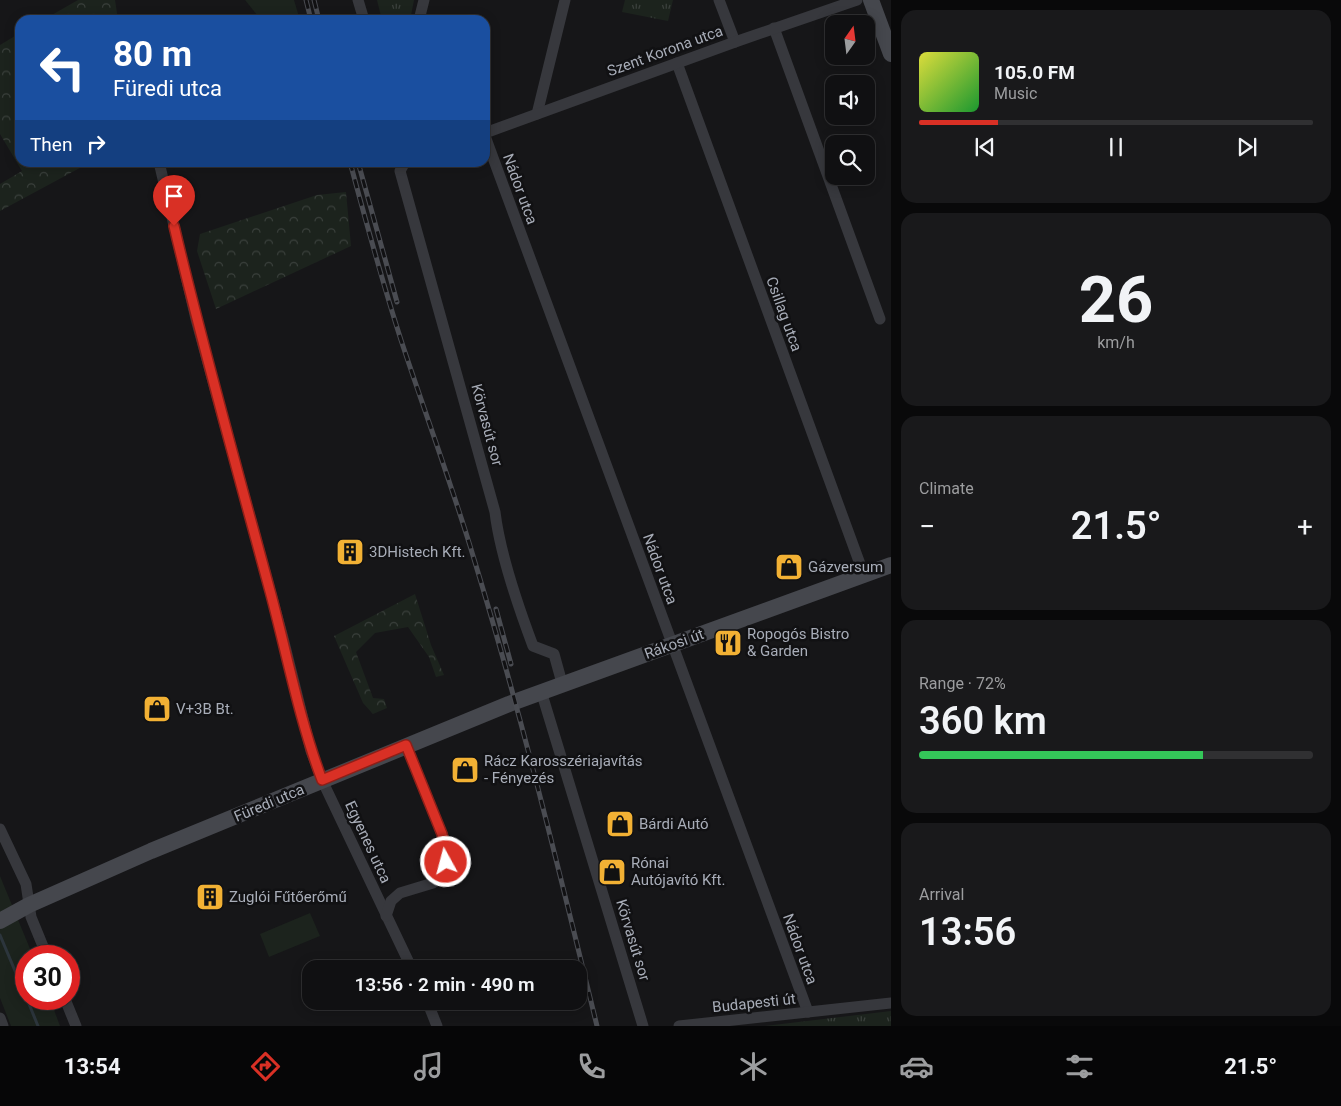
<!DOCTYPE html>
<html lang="en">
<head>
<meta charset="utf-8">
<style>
	body { margin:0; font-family:Roboto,sans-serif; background:#19191b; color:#f1f3f6; height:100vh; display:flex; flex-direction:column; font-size:19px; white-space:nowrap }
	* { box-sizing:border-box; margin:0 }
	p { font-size:16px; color:#9c9d9f }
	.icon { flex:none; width:28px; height:28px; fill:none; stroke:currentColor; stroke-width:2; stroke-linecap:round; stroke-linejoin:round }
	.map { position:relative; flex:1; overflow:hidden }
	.details { display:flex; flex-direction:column; gap:10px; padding:10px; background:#09090a; width:450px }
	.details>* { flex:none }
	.banner { position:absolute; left:15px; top:15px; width:475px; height:152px; border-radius:15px; box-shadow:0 2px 12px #0003,0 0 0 1px #303032; background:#1a4fa0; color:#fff; overflow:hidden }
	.needle { width:32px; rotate:14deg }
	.buttons { position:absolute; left:825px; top:15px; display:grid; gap:10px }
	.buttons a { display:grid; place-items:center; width:50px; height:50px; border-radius:10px; background:#101012; box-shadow:0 2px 12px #0003,0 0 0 1px #303032; font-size:25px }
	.speed { position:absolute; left:15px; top:945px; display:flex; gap:10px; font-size:25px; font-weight:700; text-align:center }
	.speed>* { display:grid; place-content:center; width:65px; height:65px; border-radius:50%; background:#101012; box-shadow:0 2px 12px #0003,0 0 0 1px #303032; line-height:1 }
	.speed .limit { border:8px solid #d22; background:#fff; color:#111 }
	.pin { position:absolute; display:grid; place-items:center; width:42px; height:42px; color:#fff; margin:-51px -21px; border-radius:50% 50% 50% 0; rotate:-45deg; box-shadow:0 0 5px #0007 }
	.pin .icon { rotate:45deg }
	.me { position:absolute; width:55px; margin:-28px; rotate:353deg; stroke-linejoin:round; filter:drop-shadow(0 0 4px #0008) }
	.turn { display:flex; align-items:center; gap:18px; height:105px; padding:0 15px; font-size:22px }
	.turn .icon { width:65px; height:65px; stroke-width:2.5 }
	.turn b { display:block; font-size:35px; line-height:42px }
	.then { display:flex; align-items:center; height:48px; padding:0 15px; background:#0003; gap:10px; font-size:19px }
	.big { font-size:38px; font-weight:600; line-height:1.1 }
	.details .card { flex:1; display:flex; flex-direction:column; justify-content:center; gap:8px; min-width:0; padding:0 18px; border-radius:15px; background:#19191b }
	.details .dial { align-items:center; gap:0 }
	.dial b { font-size:65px; line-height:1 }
	.song { display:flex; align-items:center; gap:15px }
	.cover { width:60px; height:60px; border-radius:8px; background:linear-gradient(135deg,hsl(60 70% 55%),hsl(130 70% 35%)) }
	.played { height:5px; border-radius:2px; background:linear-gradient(90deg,#d93025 20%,#303032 20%) }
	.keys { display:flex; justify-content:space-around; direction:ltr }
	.heat { display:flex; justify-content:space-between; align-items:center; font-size:28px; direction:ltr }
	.charge { height:8px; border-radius:4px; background:linear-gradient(90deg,#34c759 72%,#303032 0) }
	.trip { position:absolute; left:302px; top:960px; width:285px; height:50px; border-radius:15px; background:#101012; box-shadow:0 2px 12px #0003,0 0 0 1px #303032; font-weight:600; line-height:50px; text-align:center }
	.dock { display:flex; height:80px; justify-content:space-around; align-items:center; background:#060607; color:#9c9d9f }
	.dock .icon { width:35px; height:35px }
	.dock .current { color:#d93025 }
	.dock b { font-size:22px; color:#f1f3f6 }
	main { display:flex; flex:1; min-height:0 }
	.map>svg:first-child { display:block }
	.green { fill:#1c231d }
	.forest { fill:url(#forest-crowns) }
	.park { fill:url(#park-tufts) }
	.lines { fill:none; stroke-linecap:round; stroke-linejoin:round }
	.stream { stroke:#2c353c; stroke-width:3 }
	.street { stroke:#37383d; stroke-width:11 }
	.secondary { stroke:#45474d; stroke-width:16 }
	.rail-casing { stroke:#4a4c52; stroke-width:5 }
	.rail { stroke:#111113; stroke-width:3; stroke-dasharray:9; stroke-linecap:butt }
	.route-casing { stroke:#8d1f18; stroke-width:12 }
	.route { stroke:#d93025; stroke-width:9 }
	.labels { text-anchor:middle; stroke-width:5; stroke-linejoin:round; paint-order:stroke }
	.street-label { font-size:15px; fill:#a8adb8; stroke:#111113 }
	.poi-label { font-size:15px; fill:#a8adb8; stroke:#111113; text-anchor:start }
</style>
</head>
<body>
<main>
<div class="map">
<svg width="891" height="1026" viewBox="0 0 891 1026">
	<defs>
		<pattern id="forest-crowns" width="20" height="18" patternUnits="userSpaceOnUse" patternTransform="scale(1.25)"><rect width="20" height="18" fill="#1c231d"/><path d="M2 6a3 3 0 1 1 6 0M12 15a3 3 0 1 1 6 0" fill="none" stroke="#3a403c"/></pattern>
		<pattern id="park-tufts" width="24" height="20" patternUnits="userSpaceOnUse" patternTransform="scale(1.25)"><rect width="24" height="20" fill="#1c231d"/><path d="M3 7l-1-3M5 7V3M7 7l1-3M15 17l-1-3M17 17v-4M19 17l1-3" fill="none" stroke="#3a403c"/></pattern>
	</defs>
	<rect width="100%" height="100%" fill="#161618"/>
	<!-- green -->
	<g class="green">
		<polygon points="245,0 294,0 300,20 261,20"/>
		<polygon points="0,876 33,956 26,956 26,999 50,999 60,1026 11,1026 0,998"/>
		<polygon points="310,913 320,936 269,957 260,934"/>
	</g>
	<!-- forest -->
	<g class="forest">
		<polygon points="78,0 115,0 118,20 43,20"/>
		<polygon points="20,33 20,162 89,163 0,211 0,184 22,171 0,134 0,45"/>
		<polygon points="346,192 351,246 216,309 197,251 200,234 317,195"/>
		<polygon points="415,594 431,645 444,675 436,677 429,657 408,627 375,633 356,652 373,698 384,699 387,708 373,714 363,703 334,636"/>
	</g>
	<!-- park -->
	<g class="park">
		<polygon points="377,0 414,0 410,20 382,20"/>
		<polygon points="625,0 673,0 668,21 622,12"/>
		<polygon points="891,1011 891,1026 765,1026"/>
	</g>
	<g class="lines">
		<!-- stream -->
		<g class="stream">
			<polyline points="0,935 26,997"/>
			<polyline points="27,999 38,1026"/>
		</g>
		<!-- street -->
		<g class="street">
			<polyline points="358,0 364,20"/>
			<polyline points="719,0 735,42"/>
			<polyline points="419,20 424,0"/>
			<polyline points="774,28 880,319"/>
			<polyline points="677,63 864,575"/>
			<polyline points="537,114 565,0"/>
			<polyline points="485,133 735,42 857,0"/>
			<polyline points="485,136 808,1012"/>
			<polyline points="159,162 196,319 283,638 311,751 322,780 412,969"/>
			<path d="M405 162 400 171 495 512C500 554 518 606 533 646L554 654 562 683"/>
			<polyline points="541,691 643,1026"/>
			<polyline points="0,829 26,884 31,917 47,956"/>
			<polyline points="386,916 391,901 400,893 433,883 442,875 446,863 447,850 442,834 406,745"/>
			<polyline points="65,999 76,1026"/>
			<polyline points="427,1001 437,1026"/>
			<polyline points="0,1018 3,1026"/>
			<polyline points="679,1026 891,1003"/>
		</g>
		<!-- secondary -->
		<g class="secondary">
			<polyline points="871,0 891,54"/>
			<polyline points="0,921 29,905 151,851 509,704 891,565"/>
		</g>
		<defs>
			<g id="rail">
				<polyline points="306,0 311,20"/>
				<polyline points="314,0 319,20"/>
				<path d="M350 162C366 222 382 281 401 340 425 413 452 485 474 559 521 713 559 870 597 1026"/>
				<polyline points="358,162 397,302"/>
				<polyline points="496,609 511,664"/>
			</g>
		</defs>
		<!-- rail casing -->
		<use href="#rail" class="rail-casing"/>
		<!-- rail -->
		<use href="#rail" class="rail"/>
	</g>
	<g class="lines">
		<defs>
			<path id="route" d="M174 226C203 348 237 469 270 591 287 654 299 719 322 780L406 745 442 834 446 850V862"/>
		</defs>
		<!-- route casing -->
		<use href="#route" class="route-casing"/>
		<!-- route -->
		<use href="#route" class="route"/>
	</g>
	<!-- icons -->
	<defs>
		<symbol id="building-square" viewBox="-11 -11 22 22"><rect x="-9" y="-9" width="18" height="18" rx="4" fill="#f2b134" stroke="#111113"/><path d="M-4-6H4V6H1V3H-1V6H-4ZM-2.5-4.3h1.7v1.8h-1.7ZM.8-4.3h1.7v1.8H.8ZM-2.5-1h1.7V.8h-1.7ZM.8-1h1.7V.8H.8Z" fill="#111"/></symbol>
		<symbol id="shop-square" viewBox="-11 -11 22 22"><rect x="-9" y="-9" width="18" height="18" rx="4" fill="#f2b134" stroke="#111113"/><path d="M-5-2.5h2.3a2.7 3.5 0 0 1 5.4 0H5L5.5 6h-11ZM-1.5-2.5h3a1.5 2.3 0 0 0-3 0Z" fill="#111"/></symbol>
		<symbol id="restaurant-square" viewBox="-11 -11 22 22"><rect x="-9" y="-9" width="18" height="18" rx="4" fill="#f2b134" stroke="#111113"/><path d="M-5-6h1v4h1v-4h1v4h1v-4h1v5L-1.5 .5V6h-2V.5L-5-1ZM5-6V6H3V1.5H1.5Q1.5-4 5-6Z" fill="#111"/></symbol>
	</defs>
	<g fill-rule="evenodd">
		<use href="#building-square" x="334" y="536" width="32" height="32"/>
		<use href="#shop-square" x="773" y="551" width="32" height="32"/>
		<use href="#restaurant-square" x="712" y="627" width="32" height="32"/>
		<use href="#shop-square" x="141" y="693" width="32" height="32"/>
		<use href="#shop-square" x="449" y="754" width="32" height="32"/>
		<use href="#shop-square" x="604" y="808" width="32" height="32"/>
		<use href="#shop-square" x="596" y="856" width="32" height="32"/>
		<use href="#building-square" x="194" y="881" width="32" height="32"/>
	</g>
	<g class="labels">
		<!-- street labels -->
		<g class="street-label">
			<text transform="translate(665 51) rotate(-20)" y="5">Szent Korona utca</text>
			<text transform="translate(520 189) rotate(70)" y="5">Nádor utca</text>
			<text transform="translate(784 314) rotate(70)" y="5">Csillag utca</text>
			<text transform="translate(487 425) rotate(75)" y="5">Körvasút sor</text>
			<text transform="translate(660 569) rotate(70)" y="5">Nádor utca</text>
			<text transform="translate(674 644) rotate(-20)" y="5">Rákosi út</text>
			<text transform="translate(269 803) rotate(-23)" y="5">Füredi utca</text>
			<text transform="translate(368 842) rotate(65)" y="5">Egyenes utca</text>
			<text transform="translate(633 940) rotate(73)" y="5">Körvasút sor</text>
			<text transform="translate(800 949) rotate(70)" y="5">Nádor utca</text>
			<text transform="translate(754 1003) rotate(-6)" y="5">Budapesti út</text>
		</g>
		<!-- poi labels -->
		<g class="poi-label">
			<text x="369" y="557">3DHistech Kft.</text>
			<text x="808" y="572">Gázversum</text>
			<text x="747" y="639">Ropogós Bistro<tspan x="747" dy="17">&amp; Garden</tspan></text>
			<text x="176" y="714">V+3B Bt.</text>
			<text x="484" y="766">Rácz Karosszériajavítás<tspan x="484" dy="17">- Fényezés</tspan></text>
			<text x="639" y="829">Bárdi Autó</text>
			<text x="631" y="868">Rónai<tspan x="631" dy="17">Autójavító Kft.</tspan></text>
			<text x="229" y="902">Zuglói Fűtőerőmű</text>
		</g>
	</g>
</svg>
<div class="buttons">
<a><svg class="needle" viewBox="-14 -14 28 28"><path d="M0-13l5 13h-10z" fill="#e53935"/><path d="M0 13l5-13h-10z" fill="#9c9d9f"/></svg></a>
<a><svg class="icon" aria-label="sound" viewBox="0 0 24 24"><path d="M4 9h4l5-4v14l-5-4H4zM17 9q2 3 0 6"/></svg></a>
<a><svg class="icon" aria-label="search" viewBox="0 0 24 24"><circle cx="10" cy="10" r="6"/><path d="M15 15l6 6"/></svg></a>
</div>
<div class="speed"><div class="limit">30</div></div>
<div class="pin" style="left:174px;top:226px;background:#d93025"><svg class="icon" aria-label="arrive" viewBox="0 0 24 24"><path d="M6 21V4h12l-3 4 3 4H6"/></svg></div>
<svg class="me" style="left:446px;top:862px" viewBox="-20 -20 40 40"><circle r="17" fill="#d93025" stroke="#fff" stroke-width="3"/><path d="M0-11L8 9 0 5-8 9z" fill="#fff"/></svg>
<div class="trip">13:56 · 2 min · 490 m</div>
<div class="banner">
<div class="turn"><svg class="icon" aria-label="left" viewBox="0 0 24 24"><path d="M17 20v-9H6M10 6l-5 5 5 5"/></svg><div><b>80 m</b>Füredi utca</div></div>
<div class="then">Then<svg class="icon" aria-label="right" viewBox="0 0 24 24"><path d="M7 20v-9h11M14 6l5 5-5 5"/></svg></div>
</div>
</div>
<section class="details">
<div class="card">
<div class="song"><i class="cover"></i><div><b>105.0 FM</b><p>Music</p></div></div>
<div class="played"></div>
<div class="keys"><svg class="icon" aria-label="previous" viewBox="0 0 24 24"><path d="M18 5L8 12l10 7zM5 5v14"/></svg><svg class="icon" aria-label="pause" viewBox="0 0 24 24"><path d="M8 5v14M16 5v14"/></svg><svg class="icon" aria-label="next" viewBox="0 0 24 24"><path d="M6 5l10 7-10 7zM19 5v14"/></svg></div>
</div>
<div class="card dial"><b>26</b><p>km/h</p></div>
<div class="card"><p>Climate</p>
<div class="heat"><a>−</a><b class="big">21.5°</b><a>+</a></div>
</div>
<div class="card"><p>Range · 72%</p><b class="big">360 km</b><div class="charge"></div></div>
<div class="card"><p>Arrival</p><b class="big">13:56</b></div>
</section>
</main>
<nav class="dock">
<b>13:54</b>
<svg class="icon current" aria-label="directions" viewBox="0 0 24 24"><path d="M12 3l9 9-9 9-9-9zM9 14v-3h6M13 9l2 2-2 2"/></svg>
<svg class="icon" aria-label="music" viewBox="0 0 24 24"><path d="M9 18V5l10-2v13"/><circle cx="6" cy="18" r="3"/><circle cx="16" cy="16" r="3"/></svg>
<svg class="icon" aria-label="phone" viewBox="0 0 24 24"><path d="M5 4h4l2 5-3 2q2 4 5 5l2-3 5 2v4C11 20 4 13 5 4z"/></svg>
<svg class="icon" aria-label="climate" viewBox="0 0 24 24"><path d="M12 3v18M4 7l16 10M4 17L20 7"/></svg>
<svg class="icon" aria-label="car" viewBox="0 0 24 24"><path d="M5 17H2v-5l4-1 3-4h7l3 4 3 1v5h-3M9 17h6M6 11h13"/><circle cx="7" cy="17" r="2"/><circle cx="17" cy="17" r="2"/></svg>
<svg class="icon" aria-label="filters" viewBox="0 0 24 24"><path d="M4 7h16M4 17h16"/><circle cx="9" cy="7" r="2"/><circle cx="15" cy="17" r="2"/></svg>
<b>21.5°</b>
</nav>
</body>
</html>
